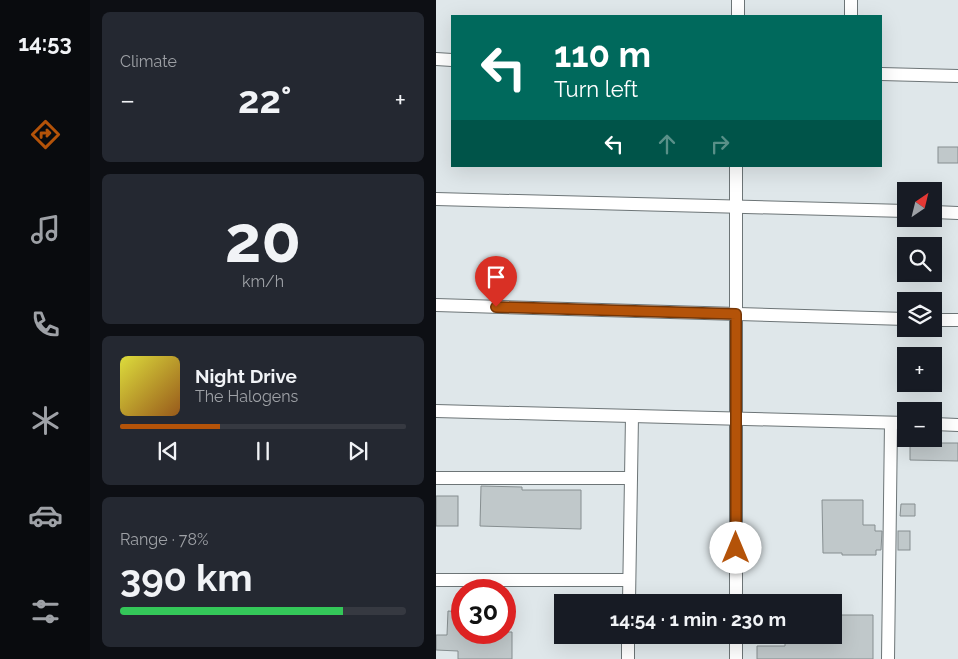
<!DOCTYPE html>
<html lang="en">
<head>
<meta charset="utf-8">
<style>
	body { margin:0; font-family:Raleway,sans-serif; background:#242831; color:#f1f3f6; height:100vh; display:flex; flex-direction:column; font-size:19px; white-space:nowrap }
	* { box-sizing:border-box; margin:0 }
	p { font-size:16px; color:#9ea1a6 }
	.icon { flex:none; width:28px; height:28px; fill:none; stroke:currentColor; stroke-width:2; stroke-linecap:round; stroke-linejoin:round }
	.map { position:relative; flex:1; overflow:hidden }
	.side { display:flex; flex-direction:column; gap:12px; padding:12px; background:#0d0f14; width:346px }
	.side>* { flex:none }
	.banner { position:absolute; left:15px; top:15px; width:431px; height:152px; border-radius:0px; box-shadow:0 5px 20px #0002; background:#00695c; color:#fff; overflow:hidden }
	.needle { width:32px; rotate:35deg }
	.controls { position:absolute; left:461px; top:182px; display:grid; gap:10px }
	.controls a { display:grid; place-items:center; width:45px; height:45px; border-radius:0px; background:#171b24; box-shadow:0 5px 20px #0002; font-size:25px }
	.speed { position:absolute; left:15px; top:579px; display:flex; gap:10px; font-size:25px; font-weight:700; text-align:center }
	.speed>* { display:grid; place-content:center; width:65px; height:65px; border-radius:50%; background:#171b24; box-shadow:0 5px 20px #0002; line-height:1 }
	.speed .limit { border:8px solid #d22; background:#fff; color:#111 }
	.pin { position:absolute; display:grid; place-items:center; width:42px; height:42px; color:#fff; margin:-51px -21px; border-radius:50% 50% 50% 0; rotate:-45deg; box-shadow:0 0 5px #0007 }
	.pin .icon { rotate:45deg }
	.me { position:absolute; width:55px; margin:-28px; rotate:0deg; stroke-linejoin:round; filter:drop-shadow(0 0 4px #0008) }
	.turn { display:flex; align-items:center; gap:18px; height:105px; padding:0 20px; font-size:22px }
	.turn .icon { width:65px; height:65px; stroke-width:2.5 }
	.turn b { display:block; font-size:35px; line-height:42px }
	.lanes { display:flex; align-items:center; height:48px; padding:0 20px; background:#0003; justify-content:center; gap:25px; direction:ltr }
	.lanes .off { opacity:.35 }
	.big { font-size:38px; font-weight:700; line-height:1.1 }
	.side .tile { flex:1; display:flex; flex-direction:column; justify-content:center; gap:8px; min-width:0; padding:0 18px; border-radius:8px; background:#242831 }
	.side .dial { align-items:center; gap:0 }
	.dial b { font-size:65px; line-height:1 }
	.song { display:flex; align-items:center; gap:15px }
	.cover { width:60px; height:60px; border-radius:8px; background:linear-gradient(135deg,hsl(60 70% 55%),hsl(30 70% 35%)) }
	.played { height:5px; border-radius:2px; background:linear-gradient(90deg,#b45309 35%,#363941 35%) }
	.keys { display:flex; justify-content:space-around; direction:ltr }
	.heat { display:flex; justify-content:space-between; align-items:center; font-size:28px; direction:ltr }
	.charge { height:8px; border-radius:4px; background:linear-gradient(90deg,#34c759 78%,#363941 0) }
	.trip { position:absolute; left:118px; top:594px; width:288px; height:50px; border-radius:0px; background:#171b24; box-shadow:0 5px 20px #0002; font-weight:700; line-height:50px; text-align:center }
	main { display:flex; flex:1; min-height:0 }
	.tab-bar { display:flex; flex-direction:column; width:90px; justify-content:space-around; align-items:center; background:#090b0e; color:#9ea1a6 }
	.tab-bar .icon { width:35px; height:35px }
	.tab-bar .on { color:#b45309 }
	.tab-bar b { font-size:22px; color:#f1f3f6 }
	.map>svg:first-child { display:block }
	.building { fill:#c0c8ca; stroke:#868e90 }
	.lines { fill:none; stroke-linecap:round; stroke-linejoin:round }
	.street-casing { stroke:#6d7577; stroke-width:14 }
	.street { stroke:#fff; stroke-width:12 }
	.route-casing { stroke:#753606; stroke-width:12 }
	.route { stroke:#b45309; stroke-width:9 }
</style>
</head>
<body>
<main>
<nav class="tab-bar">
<b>14:53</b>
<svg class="icon on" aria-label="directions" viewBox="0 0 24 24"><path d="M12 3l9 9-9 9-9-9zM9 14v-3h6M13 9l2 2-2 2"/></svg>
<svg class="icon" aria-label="music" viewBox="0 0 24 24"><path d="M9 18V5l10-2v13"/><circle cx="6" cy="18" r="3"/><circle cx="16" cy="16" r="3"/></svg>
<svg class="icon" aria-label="phone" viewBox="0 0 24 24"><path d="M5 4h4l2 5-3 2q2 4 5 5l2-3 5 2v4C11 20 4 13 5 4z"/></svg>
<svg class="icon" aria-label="climate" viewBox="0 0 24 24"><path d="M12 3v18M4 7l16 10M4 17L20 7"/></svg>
<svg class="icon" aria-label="car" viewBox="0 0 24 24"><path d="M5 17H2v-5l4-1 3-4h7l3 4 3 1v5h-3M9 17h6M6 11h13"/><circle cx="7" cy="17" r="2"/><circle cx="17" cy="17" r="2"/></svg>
<svg class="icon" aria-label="filters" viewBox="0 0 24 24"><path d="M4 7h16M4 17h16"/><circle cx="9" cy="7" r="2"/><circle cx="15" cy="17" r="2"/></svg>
</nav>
<section class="side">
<div class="tile"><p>Climate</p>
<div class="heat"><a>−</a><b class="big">22°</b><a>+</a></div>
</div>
<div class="tile dial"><b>20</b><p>km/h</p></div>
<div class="tile">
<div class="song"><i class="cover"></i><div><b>Night Drive</b><p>The Halogens</p></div></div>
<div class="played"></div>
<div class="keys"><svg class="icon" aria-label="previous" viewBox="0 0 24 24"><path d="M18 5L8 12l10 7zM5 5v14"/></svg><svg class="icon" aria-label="pause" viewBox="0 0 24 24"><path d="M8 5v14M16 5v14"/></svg><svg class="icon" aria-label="next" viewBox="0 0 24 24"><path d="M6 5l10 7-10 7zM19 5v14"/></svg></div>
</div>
<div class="tile"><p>Range · 78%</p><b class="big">390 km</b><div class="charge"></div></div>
</section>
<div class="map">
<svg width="522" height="659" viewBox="0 0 522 659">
	<rect width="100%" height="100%" fill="#dfe7ea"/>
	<!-- building -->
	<g class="building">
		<rect x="502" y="147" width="20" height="16"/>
		<polygon points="474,443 522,443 522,461 474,460"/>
		<polygon points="45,486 86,487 86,490 145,490 145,529 44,526"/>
		<rect x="0" y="496" width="22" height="30"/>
		<polygon points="386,500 427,500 427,525 439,525 439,531 446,531 445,550 440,550 440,555 406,555 406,553 387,553"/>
		<polygon points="465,504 479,504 479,516 464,516"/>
		<rect x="462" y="531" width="12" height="19"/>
		<polygon points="12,611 26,612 26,632 76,632 76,659 22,659 22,651 0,650 0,635 11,635"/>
		<polygon points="396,615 437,615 437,659 321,659 321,646 349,646 349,635 396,635"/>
	</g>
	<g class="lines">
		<defs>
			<g id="street">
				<polyline points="302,16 302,0"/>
				<polyline points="415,16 415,0"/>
				<polyline points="0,59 16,60"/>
				<polyline points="445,74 522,76"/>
				<polyline points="0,199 470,211"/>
				<polyline points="498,212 522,213"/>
				<polyline points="0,305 470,319"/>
				<polyline points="498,320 522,320"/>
				<polyline points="0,411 470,423"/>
				<polyline points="498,424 522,425"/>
				<polyline points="0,478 195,478"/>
				<polyline points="0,580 193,580"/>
				<polyline points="193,602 196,416"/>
				<polyline points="300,602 300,166"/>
				<polyline points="192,659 192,635"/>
				<polyline points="300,659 300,635"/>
				<polyline points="452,659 455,423"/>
			</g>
		</defs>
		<!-- street casing -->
		<use href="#street" class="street-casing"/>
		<!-- street -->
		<use href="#street" class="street"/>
	</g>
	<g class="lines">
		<defs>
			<polyline id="route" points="60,307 300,314 300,548"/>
		</defs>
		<!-- route casing -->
		<use href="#route" class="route-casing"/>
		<!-- route -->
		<use href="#route" class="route"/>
	</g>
</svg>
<div class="controls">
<a><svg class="needle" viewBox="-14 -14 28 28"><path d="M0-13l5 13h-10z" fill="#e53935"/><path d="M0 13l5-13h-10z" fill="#9ea1a6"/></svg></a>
<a><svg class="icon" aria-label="search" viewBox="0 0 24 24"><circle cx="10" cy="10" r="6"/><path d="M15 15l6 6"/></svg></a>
<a><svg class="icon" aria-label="layers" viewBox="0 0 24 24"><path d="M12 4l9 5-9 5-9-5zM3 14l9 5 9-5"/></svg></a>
<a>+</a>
<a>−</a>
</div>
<div class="speed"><div class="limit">30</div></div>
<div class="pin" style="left:60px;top:307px;background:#d93025"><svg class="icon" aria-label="arrive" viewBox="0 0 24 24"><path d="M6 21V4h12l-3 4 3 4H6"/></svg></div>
<svg class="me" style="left:300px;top:548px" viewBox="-20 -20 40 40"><circle r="19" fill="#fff"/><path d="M0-13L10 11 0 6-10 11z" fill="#b45309"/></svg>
<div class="trip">14:54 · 1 min · 230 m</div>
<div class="banner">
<div class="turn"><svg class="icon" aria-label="left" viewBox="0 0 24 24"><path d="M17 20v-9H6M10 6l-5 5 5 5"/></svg><div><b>110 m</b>Turn left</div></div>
<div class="lanes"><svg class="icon" aria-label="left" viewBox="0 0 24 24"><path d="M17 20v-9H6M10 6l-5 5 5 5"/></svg><svg class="icon off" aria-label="ahead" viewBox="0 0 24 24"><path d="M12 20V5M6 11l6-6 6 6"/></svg><svg class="icon off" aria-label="right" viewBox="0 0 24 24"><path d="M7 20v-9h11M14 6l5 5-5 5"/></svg></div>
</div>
</div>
</main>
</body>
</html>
